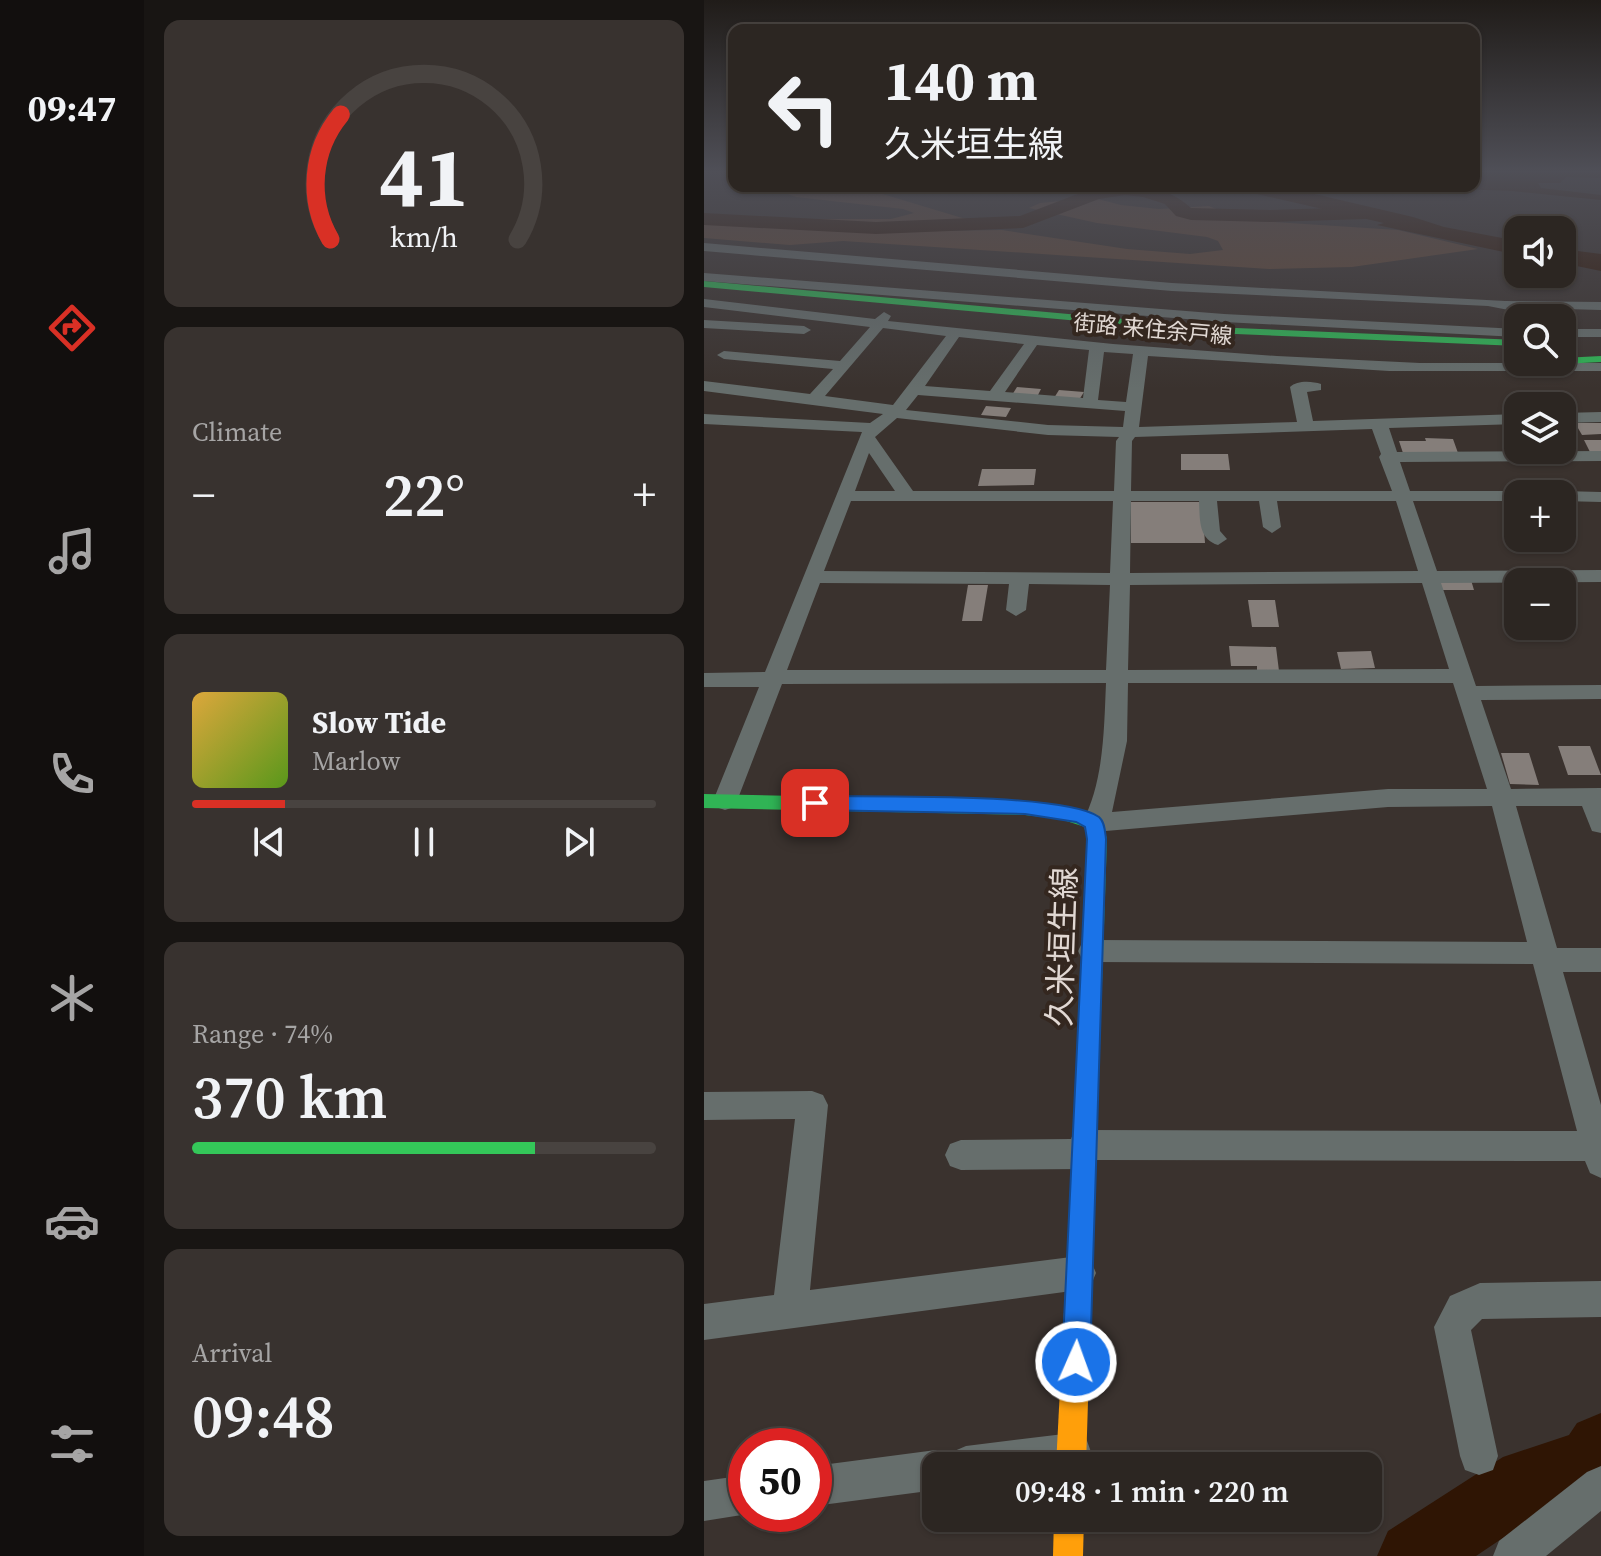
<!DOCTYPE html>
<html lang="en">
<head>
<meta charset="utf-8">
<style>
	body { margin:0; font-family:"Source Serif 4","Noto Sans JP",serif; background:#38322f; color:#f1f3f6; height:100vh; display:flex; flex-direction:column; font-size:30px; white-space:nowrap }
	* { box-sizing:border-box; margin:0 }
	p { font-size:26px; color:#a6a5a5 }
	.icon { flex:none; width:44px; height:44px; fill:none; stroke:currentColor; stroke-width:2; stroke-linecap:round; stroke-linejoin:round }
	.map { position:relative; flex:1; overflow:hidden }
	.panel { display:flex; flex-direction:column; gap:20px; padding:20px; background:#181513; width:560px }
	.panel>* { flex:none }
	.guide { position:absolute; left:24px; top:24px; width:752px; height:168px; border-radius:16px; box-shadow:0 2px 6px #0004,0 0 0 2px #484340; background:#2c2622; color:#f1f3f6; overflow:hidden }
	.controls { position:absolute; left:800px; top:216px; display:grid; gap:16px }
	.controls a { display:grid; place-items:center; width:72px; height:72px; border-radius:16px; background:#2c2622; box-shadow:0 2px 6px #0004,0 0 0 2px #484340; font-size:40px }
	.speed { position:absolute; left:24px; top:1428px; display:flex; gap:16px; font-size:40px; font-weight:700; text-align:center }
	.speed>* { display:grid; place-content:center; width:104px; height:104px; border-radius:50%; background:#2c2622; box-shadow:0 2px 6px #0004,0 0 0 2px #484340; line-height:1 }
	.speed .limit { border:12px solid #d22; background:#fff; color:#111 }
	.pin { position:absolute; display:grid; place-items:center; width:68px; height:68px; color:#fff; margin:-34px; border-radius:16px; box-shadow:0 4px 12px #0006 }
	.me { position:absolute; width:88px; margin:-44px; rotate:2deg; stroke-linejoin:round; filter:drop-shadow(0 0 6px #0008) }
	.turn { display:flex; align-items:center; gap:28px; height:168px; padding:0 24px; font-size:36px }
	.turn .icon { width:104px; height:104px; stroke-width:2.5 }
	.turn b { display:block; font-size:56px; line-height:68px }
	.big { font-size:60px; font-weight:600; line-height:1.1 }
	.panel .card { flex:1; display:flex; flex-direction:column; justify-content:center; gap:12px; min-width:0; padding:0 28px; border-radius:16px; background:#38322f }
	.panel .dial { align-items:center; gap:0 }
	.dial svg { height:208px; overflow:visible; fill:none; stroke:#484340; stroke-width:7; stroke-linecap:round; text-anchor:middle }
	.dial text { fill:#f1f3f6; stroke:none }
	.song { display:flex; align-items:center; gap:24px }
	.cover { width:96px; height:96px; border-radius:12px; background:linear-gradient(135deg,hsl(40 70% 55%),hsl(90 70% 35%)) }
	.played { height:8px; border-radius:4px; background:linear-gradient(90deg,#d93025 20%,#484340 20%) }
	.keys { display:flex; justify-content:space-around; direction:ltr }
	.heat { display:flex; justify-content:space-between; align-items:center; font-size:44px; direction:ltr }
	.charge { height:12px; border-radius:6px; background:linear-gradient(90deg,#34c759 74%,#484340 0) }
	.trip { position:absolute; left:218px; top:1452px; width:460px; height:80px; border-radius:16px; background:#2c2622; box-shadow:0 2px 6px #0004,0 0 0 2px #484340; font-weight:600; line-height:80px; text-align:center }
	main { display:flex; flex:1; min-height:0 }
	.dock { display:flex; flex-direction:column; width:144px; justify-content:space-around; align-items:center; background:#120f0e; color:#a6a5a5 }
	.dock .icon { width:56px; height:56px }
	.dock .selected { color:#d93025 }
	.dock b { font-size:36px; color:#f1f3f6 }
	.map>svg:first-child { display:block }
	.green { fill:#614736 }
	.water { fill:#2f1504 }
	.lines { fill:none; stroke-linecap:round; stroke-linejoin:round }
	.river { fill:#2f1504; fill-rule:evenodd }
	.building { fill:#857e7a }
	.street { fill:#666e6c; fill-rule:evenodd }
	.fast { fill:#30b455; fill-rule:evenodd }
	.slow { fill:#ff9f0a; fill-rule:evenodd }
	.route { fill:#1a73e8; stroke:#114b97; stroke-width:2 }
	.labels { text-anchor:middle; stroke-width:8; stroke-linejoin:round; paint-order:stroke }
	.far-street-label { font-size:22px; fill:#e1d8d3; stroke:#34271f }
	.near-street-label { font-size:32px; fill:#e1d8d3; stroke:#34271f }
</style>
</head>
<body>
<main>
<nav class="dock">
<b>09:47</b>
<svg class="icon selected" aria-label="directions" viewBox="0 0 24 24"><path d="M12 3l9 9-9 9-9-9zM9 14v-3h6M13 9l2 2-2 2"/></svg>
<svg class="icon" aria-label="music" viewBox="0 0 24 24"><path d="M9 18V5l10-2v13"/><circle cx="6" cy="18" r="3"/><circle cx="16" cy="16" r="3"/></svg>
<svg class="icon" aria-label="phone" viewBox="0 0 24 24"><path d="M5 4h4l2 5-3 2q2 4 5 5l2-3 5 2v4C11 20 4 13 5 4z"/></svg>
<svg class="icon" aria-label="climate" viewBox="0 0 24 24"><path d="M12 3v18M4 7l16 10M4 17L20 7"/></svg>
<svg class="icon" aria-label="car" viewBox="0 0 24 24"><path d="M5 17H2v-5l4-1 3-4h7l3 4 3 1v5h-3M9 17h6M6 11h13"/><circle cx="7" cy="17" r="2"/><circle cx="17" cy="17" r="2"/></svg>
<svg class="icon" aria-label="filters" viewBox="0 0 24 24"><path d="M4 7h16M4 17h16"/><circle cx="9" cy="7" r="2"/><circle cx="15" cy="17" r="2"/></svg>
</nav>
<section class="panel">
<div class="card dial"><svg viewBox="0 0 100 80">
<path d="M14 69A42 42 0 1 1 86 69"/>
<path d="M14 69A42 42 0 0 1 18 21" stroke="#d93025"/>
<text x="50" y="56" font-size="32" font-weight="700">41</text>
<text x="50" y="72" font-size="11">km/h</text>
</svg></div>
<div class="card"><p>Climate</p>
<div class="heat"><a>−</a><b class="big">22°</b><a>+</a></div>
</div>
<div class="card">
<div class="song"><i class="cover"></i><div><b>Slow Tide</b><p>Marlow</p></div></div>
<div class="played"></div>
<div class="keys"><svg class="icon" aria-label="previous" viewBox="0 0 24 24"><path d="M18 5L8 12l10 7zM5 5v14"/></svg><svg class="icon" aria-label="pause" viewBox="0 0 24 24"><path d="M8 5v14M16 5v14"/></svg><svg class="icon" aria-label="next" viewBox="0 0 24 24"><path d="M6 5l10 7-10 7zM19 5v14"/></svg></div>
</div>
<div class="card"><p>Range · 74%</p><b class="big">370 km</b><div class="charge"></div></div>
<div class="card"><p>Arrival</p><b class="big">09:48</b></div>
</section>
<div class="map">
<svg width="897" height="1556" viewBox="0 0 897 1556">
	<rect width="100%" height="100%" fill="#3a322e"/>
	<!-- green -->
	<g class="green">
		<polygon points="60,186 152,186 265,220 179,224 71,219 187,219 210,213 199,209 92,197"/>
		<polygon points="390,198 417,205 455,209 505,206 537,220 694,230 774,249 648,267 565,269 139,241 86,245 0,238 0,221 157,232 298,230 423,249 486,254 519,250 514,241 503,237 393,223 325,208 336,203"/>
	</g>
	<!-- water -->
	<g class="water">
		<polygon points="770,171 897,171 897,178 862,177 856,183 834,183 837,188 897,195 897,200 808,191 753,189 770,186"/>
		<polygon points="518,186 566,186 602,192 709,217 740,227 814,241 814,255 673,225 680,223"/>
		<polygon points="858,249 897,254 897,271 858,263"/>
	</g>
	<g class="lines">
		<!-- river -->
		<g class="river">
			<path d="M404 186C436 186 462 185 487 208L566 210 661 207 671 213 661 219 566 222 487 220 472 216 461 204 439 197 421 195 395 199 319 228 172 234 0 225V213L172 222 316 216 384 190Z"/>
			<polygon points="897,1413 897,1494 839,1511 772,1556 673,1556 684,1531 799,1457 865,1435 873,1423"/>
		</g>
	</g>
	<!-- building -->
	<g class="building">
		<polygon points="313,387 337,389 333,397 308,395"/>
		<polygon points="355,390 380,392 375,400 350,398"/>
		<polygon points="282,406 307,408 302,417 277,415"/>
		<polygon points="871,423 897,423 897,434 878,435"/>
		<polygon points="721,438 749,439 754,453 699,453 695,441 722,441"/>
		<polygon points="880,440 897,440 897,452 886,452"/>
		<polygon points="477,454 524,454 526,470 477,470"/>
		<polygon points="278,469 332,469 330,485 274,486"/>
		<polygon points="427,502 498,502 501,543 427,543"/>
		<polygon points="731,580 767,580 770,590 734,590"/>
		<polygon points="264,585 284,585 278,621 258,621"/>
		<polygon points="544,600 571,600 575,627 548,627"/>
		<polygon points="525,646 572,647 575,671 553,671 553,666 527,666"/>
		<polygon points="667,651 671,668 637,669 633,652"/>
		<polygon points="854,746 886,746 897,775 864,775"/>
		<polygon points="797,753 825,753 835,785 806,784"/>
	</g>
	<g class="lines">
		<!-- street -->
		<g class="street">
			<polygon points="0,243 468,283 801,301 897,302 897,310 826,308 820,313 784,306 468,291 0,251"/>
			<polygon points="0,273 520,314 814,329 814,337 520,322 0,281"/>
			<path d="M0 299 171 319 180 312 187 316 184 321 409 344 573 356 716 363H897V371H685L444 356 435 427 593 422 586 387C593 380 608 381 617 384V390L603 392 609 421 814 414V424L685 428 693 452 897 451V461L696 462 706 491H814L822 494H814V501H709L733 571 897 570V582L737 583 772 686 897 685V699L777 700 807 789 897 788V833L888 831 878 806H812L853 948H897V972H859L897 1105V1178L886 1173 881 1161 393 1160 391 1165 380 1169 257 1170 246 1166 241 1155 246 1144 257 1140 367 1139 369 1134 380 1130 873 1131 829 964 388 962 378 959 374 951 378 943 388 940 823 942 788 806 684 807 390 832 381 830 378 823C400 782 400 729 402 683L78 684 33 801 30 807 21 810 12 807 9 801 55 687H0V673L61 672 158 432 0 424V414L166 423 179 414 0 391V381L106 394 129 369 20 359 13 355 20 351 136 361 166 327 0 307ZM179 328 242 336 189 405 121 396ZM255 337 320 344 286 391 221 386ZM333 345 385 350 379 398 301 392ZM400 352 429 354 422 402 394 400ZM214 395 421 411 419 427 344 425 202 410ZM193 418 344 435 415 437 412 441 410 491H209L171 437ZM668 429 677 454 675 457 688 491H427L428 441 431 437ZM165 453 191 491H151ZM147 501H409L406 573 120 571ZM427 501H495C496 519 494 539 514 545L523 539 516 531 513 501H555L559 527 568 533 577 527 573 501H692L714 571 426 573ZM116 583 305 584 302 610 312 616 322 610 325 584 406 585 402 670H83ZM718 583 745 669 424 670 426 585ZM424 683H749L783 789H684L408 812 423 741Z"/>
			<polygon points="0,320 100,326 107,330 100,334 0,328"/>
			<rect x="858" y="329" width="39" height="8"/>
			<polygon points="897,412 897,422 858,423 858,413"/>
			<polygon points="858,491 897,492 897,502 858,501 858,494 850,494"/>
			<polygon points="108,1091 119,1095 124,1105 106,1290 375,1256 387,1261 392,1273 387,1285 375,1290 0,1340 0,1304 70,1295 91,1119 0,1120 0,1092"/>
			<polygon points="897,1281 897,1317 778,1319 767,1330 794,1456 789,1470 775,1475 761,1470 756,1456 730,1327 746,1296 776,1283"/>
			<polygon points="368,1433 382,1438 387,1452 381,1466 232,1466 232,1490 110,1506 110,1466 232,1450 246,1457 248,1452 262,1446"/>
			<polygon points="897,1466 897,1511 842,1556 789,1556 795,1541 883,1472"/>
			<polygon points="42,1475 44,1514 0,1521 0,1481"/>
		</g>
		<!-- fast -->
		<g class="fast">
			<polygon points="0,281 508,327 814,340 814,346 508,333 0,287"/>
			<polygon points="897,356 897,362 858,364 853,362 858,362 858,358"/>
			<polygon points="0,794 321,801 357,805 397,818 403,839 388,1273 384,1282 375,1286 366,1282 362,1273 383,839 381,827 356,819 321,815 0,808"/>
		</g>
		<!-- slow -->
		<g class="slow">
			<polygon points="375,1260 384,1264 388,1273 382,1466 352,1466 362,1273 366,1264"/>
			<polygon points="350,1518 380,1518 379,1556 349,1556"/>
		</g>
	</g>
	<!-- sky -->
	<linearGradient id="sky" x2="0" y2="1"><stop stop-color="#201c19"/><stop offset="0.44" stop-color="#4f4f57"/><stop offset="1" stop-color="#4f4f57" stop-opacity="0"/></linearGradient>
	<rect width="897" height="389" fill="url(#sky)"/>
	<!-- route -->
	<path class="route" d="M111 796C163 797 360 792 395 817 401 822 401 832 402 839L386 1362 381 1372 372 1376 362 1372 358 1362 383 839 381 827 372 822 321 814 111 810 102 803Z"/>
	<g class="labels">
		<!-- far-street labels -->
		<g class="far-street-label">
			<text transform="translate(449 329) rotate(5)" y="8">街路 来住余戸線</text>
		</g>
		<!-- near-street labels -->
		<g class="near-street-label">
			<text transform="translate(358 947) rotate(-88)" y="11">久米垣生線</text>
		</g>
	</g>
</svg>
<div class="controls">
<a><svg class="icon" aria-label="sound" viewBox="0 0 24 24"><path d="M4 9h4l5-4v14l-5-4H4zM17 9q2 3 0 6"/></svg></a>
<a><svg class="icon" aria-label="search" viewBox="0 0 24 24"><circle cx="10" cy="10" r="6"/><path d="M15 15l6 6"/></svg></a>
<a><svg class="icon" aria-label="layers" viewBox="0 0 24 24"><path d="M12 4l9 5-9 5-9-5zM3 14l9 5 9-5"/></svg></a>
<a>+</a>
<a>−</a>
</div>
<div class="speed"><div class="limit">50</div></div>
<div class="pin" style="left:111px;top:803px;background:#d93025"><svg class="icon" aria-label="arrive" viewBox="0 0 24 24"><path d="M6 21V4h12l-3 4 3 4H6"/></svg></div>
<svg class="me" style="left:372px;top:1362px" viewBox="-20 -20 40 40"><circle r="17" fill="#1a73e8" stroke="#fff" stroke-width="3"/><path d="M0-11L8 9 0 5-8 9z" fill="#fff"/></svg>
<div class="trip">09:48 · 1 min · 220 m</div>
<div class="guide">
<div class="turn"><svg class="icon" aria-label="left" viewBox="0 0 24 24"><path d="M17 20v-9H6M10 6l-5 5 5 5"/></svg><div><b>140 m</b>久米垣生線</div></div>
</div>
</div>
</main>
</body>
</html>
